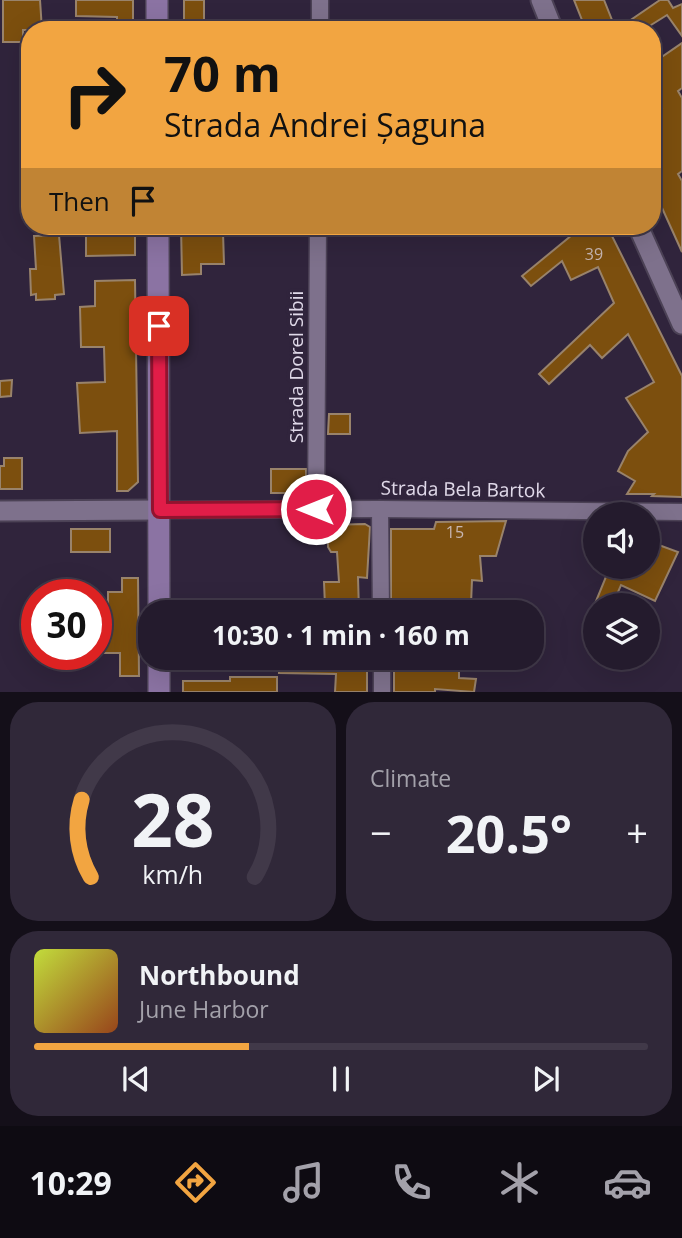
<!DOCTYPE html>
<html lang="en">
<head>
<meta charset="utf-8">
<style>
	body { margin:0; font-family:"Open Sans",sans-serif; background:#302839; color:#f1f3f6; height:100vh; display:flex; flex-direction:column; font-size:26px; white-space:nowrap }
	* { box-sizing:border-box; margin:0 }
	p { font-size:23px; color:#a3a1aa }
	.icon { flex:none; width:38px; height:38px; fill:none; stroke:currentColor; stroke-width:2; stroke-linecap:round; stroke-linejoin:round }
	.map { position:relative; height:692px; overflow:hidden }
	.drawer { display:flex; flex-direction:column; gap:10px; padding:10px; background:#140f19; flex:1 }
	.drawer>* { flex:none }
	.hud { position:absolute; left:21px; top:21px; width:640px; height:214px; border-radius:28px; box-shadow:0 7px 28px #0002,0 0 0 2px #413949; background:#f2a541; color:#111; overflow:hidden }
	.controls { position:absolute; left:583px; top:502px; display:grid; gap:14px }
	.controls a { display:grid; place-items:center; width:77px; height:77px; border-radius:50%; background:#241b2d; box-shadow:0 7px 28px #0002,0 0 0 2px #413949; font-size:35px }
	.speed { position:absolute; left:21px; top:579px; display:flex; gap:14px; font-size:35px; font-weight:700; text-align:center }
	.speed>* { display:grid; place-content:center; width:91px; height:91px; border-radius:50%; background:#241b2d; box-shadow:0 7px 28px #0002,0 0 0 2px #413949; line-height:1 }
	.speed .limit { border:10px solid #d22; background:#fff; color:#111 }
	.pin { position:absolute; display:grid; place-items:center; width:60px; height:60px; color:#fff; margin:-30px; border-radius:14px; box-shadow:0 4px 10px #0006 }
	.me { position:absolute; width:77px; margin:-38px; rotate:270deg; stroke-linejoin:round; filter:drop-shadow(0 0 5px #0008) }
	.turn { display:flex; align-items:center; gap:24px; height:147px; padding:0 28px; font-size:32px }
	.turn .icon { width:91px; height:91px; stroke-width:2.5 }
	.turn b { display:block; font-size:49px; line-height:60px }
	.then { display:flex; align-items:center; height:66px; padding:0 28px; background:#0003; gap:14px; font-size:26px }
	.big { font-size:52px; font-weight:700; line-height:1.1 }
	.drawer .card { flex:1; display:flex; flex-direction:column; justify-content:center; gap:10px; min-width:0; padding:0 24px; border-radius:28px; background:#302839 }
	.drawer .dial { align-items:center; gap:0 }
	.dial svg { height:182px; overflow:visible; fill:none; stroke:#413949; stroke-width:7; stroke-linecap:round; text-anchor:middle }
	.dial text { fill:#f1f3f6; stroke:none }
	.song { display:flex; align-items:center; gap:21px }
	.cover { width:84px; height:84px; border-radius:10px; background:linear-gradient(135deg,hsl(70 70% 55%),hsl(20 70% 35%)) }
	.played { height:7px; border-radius:4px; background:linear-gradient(90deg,#f2a541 35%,#413949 35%) }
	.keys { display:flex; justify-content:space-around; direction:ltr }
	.heat { display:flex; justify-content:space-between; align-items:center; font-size:38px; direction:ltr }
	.drawer .tiles { flex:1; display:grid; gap:10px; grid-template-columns:1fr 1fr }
	.card:last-child { grid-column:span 2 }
	.trip { position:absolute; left:138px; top:600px; width:406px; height:70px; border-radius:28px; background:#241b2d; box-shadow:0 7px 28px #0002,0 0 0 2px #413949; font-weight:700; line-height:70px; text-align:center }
	.tabs { display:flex; height:112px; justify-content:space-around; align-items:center; background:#0e0b12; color:#a3a1aa }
	.tabs .icon { width:49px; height:49px }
	.tabs .active { color:#f2a541 }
	.tabs b { font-size:32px; color:#f1f3f6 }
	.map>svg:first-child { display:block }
	.building { fill:#7c4f0e; stroke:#99836b; stroke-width:2 }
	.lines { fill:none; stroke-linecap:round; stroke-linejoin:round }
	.minor-casing { stroke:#4c4256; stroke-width:19 }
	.tertiary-casing { stroke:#4c4256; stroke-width:23 }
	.secondary-casing { stroke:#4c4256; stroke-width:24 }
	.minor { stroke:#7e718c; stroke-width:16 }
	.tertiary { stroke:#7e718c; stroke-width:19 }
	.secondary { stroke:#8b73a3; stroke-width:21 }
	.route-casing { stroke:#92132f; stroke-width:18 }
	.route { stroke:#e11d48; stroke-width:12 }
	.labels { text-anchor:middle; stroke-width:7; stroke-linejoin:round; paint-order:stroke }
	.number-label { font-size:16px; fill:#c7b6b2 }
	.street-label { font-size:19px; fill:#e0d9e9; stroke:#30243c }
</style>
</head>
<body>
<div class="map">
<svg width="682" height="692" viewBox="0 0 682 692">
	<rect width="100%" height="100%" fill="#30243c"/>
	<!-- building -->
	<g class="building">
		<polygon points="3,0 40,0 42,30 23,30 23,42 3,42"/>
		<polygon points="76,0 133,0 133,24 117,24 117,17 76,16"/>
		<polygon points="184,0 204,0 204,26 184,27"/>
		<polygon points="574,0 604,0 616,30 586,30"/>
		<polygon points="660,0 668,0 673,8 682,4 682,36 667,15 643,30 616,30"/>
		<polygon points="682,43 682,88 678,91 682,98 682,171 678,174 682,181 682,252 653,188 653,116 662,108 653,88 653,63"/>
		<polygon points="86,226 135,226 135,255 86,256"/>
		<polygon points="181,226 201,226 201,233 223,232 224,264 201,264 201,274 182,275"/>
		<polygon points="583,226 607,226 682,376 682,497 652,496 654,494 627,494 635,481 618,471 628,451 648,432 626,398 654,382 628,334 602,358 590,345 549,384 539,374 614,303 598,267 571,280 562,261 531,286 522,276"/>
		<polygon points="59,235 64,294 55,295 55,299 36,300 36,294 31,295 30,269 36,269 34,236"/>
		<polygon points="135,280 138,482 128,491 117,491 117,431 80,433 77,383 105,382 104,347 81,347 80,307 95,306 95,281"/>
		<polygon points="12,380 11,396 0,397 0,381"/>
		<polygon points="329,414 350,414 350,434 328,434"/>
		<polygon points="4,458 22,458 22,489 0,489 0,466 4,466"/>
		<rect x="271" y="469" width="35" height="24"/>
		<polygon points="506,521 496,556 480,556 482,581 472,580 471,604 467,609 419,607 419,612 391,612 391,529 434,529 436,522"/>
		<polygon points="365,524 370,527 367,578 358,577 359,612 344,612 344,606 325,606 324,582 339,582 337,552 331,552 328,547 328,525"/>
		<rect x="71" y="529" width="39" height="23"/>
		<polygon points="648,541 678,552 655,601 621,585 612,606 594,606 610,567 648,567"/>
		<polygon points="122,578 138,578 139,676 120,676 120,653 96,653 96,635 108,635 108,592 122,592"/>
		<polygon points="280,658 335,658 335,662 367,662 367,692 335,692 336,674 279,673"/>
		<polygon points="394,658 459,658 459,678 476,679 474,692 435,689 435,692 394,692"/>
		<polygon points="230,677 277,677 277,692 183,692 183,681 230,681"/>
	</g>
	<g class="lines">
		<defs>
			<g id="minor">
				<polyline points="320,30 320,0"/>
				<polyline points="316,509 318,226"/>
				<polyline points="380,509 381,612"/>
				<polyline points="160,510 380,509 682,512"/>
				<polyline points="382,658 382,692"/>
			</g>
			<g id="tertiary">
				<polyline points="541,0 553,30"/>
				<polyline points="638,226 682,324"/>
				<polyline points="0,511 160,510"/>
			</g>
			<g id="secondary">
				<polyline points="157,0 157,30"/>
				<polyline points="158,226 159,612"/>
				<polyline points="159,692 159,658"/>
			</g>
		</defs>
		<!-- minor casing -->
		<use href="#minor" class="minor-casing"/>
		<!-- tertiary casing -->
		<use href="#tertiary" class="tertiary-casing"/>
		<!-- secondary casing -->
		<use href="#secondary" class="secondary-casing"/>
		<!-- minor -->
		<use href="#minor" class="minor"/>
		<!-- tertiary -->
		<use href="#tertiary" class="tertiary"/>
		<!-- secondary -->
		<use href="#secondary" class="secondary"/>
	</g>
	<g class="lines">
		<defs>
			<polyline id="route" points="159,326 160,510 316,509"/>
		</defs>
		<!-- route casing -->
		<use href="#route" class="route-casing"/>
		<!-- route -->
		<use href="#route" class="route"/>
	</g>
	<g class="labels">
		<!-- number labels -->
		<g class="number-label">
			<text x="594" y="260">39</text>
			<text x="455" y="538">15</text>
		</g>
		<!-- street labels -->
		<g class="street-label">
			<text transform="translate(296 367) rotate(-90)" y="7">Strada Dorel Sibii</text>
			<text transform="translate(463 489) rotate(1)" y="7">Strada Bela Bartok</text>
		</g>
	</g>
</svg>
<div class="controls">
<a><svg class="icon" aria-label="sound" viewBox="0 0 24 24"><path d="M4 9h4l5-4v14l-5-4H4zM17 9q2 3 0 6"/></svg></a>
<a><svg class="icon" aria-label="layers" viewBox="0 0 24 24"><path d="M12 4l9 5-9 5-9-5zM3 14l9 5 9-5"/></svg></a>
</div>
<div class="speed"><div class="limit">30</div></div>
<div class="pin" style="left:159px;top:326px;background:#d93025"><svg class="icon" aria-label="arrive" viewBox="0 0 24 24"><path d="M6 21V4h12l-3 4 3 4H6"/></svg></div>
<svg class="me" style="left:316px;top:509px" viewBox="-20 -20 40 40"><circle r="17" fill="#e11d48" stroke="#fff" stroke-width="3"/><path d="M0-11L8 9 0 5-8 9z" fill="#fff"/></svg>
<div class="trip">10:30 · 1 min · 160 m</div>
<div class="hud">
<div class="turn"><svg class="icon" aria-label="right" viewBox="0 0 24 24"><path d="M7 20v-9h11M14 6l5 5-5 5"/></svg><div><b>70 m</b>Strada Andrei Șaguna</div></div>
<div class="then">Then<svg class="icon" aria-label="arrive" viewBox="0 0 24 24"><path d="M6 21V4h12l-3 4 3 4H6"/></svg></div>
</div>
</div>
<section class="drawer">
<div class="tiles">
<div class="card dial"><svg viewBox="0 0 100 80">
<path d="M14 69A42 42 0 1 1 86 69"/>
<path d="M14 69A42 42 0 0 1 10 35" stroke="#f2a541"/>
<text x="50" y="56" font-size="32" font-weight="700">28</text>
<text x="50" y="72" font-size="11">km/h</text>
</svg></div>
<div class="card"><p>Climate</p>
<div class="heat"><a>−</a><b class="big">20.5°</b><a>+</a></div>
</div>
<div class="card">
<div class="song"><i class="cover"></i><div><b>Northbound</b><p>June Harbor</p></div></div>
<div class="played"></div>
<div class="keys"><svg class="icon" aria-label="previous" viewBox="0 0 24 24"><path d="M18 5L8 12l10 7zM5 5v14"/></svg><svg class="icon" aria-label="pause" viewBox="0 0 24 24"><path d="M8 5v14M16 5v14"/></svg><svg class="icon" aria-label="next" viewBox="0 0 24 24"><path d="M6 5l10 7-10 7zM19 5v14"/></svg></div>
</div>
</div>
</section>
<nav class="tabs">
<b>10:29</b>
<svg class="icon active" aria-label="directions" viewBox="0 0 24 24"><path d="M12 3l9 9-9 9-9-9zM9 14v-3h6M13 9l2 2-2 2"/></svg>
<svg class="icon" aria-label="music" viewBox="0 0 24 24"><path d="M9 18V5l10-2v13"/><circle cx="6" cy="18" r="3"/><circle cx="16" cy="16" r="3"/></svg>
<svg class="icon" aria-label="phone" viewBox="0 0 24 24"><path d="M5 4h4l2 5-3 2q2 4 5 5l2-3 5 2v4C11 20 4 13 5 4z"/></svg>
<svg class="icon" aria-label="climate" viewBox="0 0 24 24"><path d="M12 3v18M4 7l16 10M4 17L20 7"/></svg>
<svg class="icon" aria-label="car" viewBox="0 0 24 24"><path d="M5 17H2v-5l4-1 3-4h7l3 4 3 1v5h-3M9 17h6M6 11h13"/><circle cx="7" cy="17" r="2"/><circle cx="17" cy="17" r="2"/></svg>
</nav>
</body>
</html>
